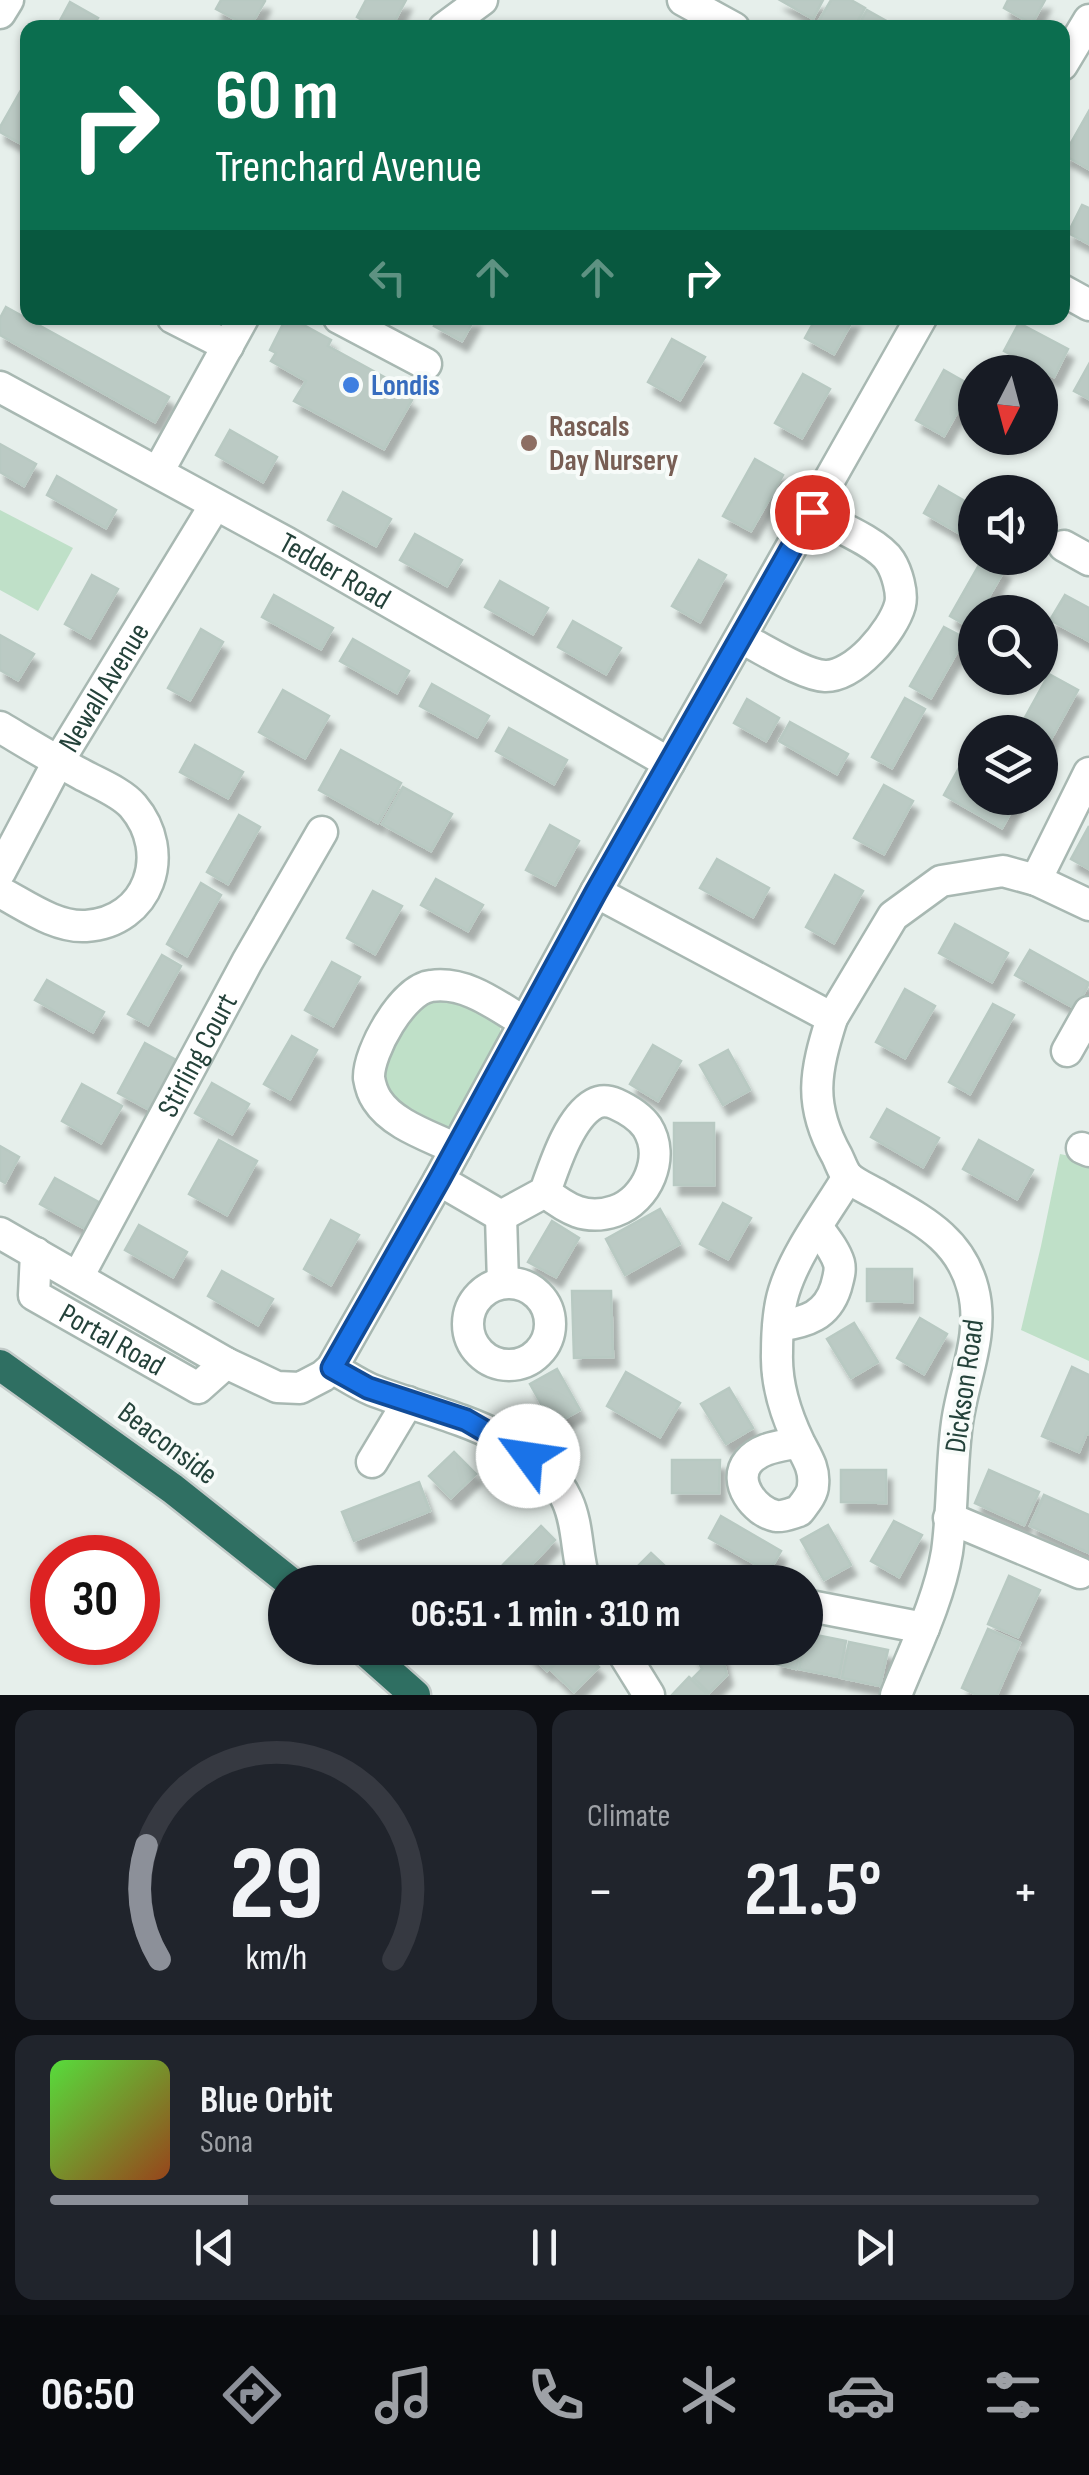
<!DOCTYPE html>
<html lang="en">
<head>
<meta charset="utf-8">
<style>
	body { margin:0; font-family:"Sofia Sans Condensed",sans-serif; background:#20242c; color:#f1f3f6; height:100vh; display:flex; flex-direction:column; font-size:38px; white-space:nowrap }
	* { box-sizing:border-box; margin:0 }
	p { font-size:32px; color:#9ea1a6 }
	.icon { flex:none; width:55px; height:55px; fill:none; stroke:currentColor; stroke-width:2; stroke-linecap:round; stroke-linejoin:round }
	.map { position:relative; height:1695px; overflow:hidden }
	.side { display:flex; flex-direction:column; gap:15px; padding:15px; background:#0d0f14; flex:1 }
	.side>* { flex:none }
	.banner { position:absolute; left:20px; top:20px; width:1050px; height:305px; border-radius:20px; box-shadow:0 2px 8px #0004; background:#0b6e4f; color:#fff; overflow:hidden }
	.needle { width:65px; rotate:186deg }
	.buttons { position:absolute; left:958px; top:355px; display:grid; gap:20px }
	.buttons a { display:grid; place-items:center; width:100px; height:100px; border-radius:50%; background:#171b24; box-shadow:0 2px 8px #0004; font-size:50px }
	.speed { position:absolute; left:30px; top:1535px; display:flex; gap:20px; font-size:50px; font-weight:700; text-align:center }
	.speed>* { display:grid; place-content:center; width:130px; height:130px; border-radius:50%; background:#171b24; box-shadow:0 2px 8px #0004; line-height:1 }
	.speed .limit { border:15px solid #d22; background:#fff; color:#111 }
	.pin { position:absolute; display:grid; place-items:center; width:85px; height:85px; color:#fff; margin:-42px; border:5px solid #fff; border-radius:50%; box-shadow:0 2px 10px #0007 }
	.me { position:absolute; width:110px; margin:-55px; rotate:301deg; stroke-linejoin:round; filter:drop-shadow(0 0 8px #0008) }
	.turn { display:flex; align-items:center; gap:35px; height:210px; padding:0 30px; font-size:45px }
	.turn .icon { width:130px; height:130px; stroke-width:2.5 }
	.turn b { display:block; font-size:70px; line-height:85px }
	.lanes { display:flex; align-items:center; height:95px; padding:0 30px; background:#0003; justify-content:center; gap:50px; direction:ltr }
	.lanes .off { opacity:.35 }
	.big { font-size:75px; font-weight:700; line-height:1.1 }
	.side .widget { flex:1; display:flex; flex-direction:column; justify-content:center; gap:15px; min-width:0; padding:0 35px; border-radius:20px; background:#20242c }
	.side .dial { align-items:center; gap:0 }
	.dial svg { height:260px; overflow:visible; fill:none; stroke:#363941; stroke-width:7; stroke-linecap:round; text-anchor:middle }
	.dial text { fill:#f1f3f6; stroke:none }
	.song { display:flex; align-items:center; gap:30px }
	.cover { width:120px; height:120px; border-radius:15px; background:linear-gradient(135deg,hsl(110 70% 55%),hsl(20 70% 35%)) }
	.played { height:10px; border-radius:5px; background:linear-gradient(90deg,#8c9099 20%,#363941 20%) }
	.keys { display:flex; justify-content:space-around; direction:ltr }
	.heat { display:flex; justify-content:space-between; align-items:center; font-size:55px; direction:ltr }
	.side .tiles { flex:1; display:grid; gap:15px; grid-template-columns:1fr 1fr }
	.widget:last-child { grid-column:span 2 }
	.trip { position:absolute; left:268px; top:1565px; width:555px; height:100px; border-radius:50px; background:#171b24; box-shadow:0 2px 8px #0004; font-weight:700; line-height:100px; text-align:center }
	.menu { display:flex; height:160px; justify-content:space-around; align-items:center; background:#090b0e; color:#9ea1a6 }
	.menu .icon { width:70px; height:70px }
	.menu .current { color:#8c9099 }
	.menu b { font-size:45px; color:#f1f3f6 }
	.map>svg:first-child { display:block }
	.green { fill:#bfe0c8 }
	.building { fill:#bbcac4; stroke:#b8c9c2; stroke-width:2.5; filter:url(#shadow) }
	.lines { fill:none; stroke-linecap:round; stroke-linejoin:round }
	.minor-casing { stroke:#a8b8b2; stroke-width:35 }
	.highway-casing { stroke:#c2cac8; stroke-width:35 }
	.minor { stroke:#fff; stroke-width:30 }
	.highway { stroke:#2f6f62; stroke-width:30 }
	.route-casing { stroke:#114b97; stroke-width:25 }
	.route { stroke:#1a73e8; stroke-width:18 }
	.shop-dot { fill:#3f7fe0; stroke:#f7fbf9; stroke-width:4 }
	.education-dot { fill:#8d6e63; stroke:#f7fbf9; stroke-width:4 }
	.labels { text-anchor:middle; stroke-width:8; stroke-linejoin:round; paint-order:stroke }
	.shop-label { font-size:30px; font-weight:bold; fill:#366cbe; stroke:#f7fbf9; text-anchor:start }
	.education-label { font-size:30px; font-weight:bold; fill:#785e54; stroke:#f7fbf9; text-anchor:start }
	.street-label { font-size:30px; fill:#24423a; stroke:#f7fbf9 }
</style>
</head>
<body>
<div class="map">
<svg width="1089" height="1695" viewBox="0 0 1089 1695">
	<defs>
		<filter id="shadow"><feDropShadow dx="5.5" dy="10" stdDeviation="2.5" flood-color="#0004"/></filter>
	</defs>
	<rect width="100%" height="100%" fill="#e6efeb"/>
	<!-- green -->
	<g class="green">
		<polygon points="0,510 73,548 38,611 0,590"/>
		<path d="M444 994 499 1019 502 1044 460 1118 444 1129 392 1101 379 1070C398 1040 410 1006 444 994Z"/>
		<polygon points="1060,1154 1089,1160 1089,1361 1021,1330 1041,1246"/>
	</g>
	<!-- building -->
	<g class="building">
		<polygon points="221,0 264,0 265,1 250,27 216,9"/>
		<polygon points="366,0 406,0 391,28 375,28 357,17"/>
		<polygon points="780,0 823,0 813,19"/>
		<polygon points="831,0 851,0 865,8 854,28 828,28 818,22"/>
		<polygon points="1008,0 1045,0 1032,24 1004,8"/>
		<polygon points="70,2 98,18 92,28 56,28"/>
		<polygon points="867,10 899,28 857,28"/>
		<polygon points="28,78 28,142 25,146 0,132 0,127"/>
		<polygon points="1089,111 1089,169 1064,155"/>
		<polygon points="1082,205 1089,208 1089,244 1068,233"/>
		<polygon points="6,307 169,397 155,422 0,335 0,318"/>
		<polygon points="291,318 331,340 328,346 406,389 403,395 412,400 384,449 294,401 306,381 271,361 276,353 270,350 284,322 287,324"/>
		<polygon points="439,318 475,318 462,341 434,326"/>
		<polygon points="816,318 854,318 834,354 805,338"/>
		<polygon points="1019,323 1068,349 1054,377 1004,351"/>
		<polygon points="672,339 705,357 680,400 648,382"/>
		<polygon points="1089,364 1089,399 1074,391"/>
		<polygon points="944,370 972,386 944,436 916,420"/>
		<polygon points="803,374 830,389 802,438 775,423"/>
		<polygon points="230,430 277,457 263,482 216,455"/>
		<polygon points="0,444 36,464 24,486 0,472"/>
		<polygon points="755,459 783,475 751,531 723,516"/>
		<polygon points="57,476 116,510 106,528 47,495"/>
		<polygon points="939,486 975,507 975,533 971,540 924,513"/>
		<polygon points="343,492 391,519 376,546 328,520"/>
		<polygon points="415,534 462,560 447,586 400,560"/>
		<polygon points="983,558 1005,569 980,612 975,612 975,622 971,628 950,616"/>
		<polygon points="699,560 726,575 700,622 672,606"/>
		<polygon points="92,575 118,589 90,638 65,624"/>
		<polygon points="500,581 548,608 533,634 485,607"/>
		<polygon points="274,595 333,628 321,649 262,617"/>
		<polygon points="1065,595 1089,608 1089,641 1050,620"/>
		<polygon points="573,621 621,648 606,674 558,647"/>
		<polygon points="944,627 965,638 931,698 910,686"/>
		<polygon points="201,629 223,642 190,700 168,688"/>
		<polygon points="0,635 34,654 18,680 0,670"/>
		<polygon points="353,639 409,671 397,693 340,661"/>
		<polygon points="1049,674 1078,690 1045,750 1040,748 1040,732 1017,732"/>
		<polygon points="432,684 489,716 477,737 420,706"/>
		<polygon points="283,690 329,716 305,758 259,732"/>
		<polygon points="905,698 925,709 892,768 872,757"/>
		<polygon points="747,699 779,718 766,741 734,723"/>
		<polygon points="790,722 848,754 837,774 779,741"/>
		<polygon points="509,728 567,760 554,784 496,751"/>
		<polygon points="195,745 243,772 228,798 180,772"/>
		<polygon points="341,750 401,783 378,823 319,790"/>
		<polygon points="959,768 975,777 975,798 1011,798 1017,801 1002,828 944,795"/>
		<polygon points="884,785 913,801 884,854 854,838"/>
		<polygon points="403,787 452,814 431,851 382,824"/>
		<polygon points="239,815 260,827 228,884 207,872"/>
		<polygon points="550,825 579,841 555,885 526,870"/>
		<polygon points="1089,826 1089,869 1071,859"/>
		<polygon points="717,859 769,888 753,917 700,888"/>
		<polygon points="835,875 863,891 834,943 806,927"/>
		<polygon points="436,879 483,905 468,931 421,905"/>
		<polygon points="201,883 221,895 187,956 167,944"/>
		<polygon points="373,891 402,906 375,954 347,938"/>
		<polygon points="955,924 1008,953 992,982 939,953"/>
		<polygon points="1030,950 1089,983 1076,1009 1015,975"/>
		<polygon points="162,955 181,966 148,1025 128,1014"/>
		<polygon points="332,962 360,977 333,1026 305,1010"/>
		<polygon points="47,980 104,1012 93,1032 35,1000"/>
		<polygon points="905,989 935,1006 905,1058 876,1042"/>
		<polygon points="993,1004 1014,1015 970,1094 949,1082"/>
		<polygon points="292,1036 317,1050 290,1099 264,1084"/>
		<polygon points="145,1043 178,1061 150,1110 118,1093"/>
		<polygon points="653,1045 681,1061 658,1101 630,1084"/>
		<polygon points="728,1050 750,1090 723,1105 700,1065"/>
		<polygon points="212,1083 249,1104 232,1134 195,1113"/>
		<polygon points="82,1084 122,1106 101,1143 62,1121"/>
		<polygon points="887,1109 939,1138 923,1167 871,1137"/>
		<rect x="674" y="1123" width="40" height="62"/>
		<polygon points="219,1140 257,1161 227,1215 189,1194"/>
		<polygon points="979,1140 1033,1170 1017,1199 963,1169"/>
		<polygon points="0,1146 19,1157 5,1183 0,1180"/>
		<polygon points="55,1178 104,1205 89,1231 40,1204"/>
		<polygon points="723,1203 751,1218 728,1259 700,1244"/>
		<polygon points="660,1209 680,1244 625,1275 606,1239"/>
		<polygon points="331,1220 359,1235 331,1285 304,1269"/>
		<polygon points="552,1221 579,1238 556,1277 528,1262"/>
		<polygon points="139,1225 187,1252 173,1277 125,1250"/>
		<polygon points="867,1269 912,1269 912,1302 867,1301"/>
		<polygon points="222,1271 273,1299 258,1325 208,1296"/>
		<polygon points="572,1291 611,1291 613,1357 574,1358"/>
		<polygon points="920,1318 947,1334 924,1374 897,1358"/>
		<polygon points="854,1323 878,1362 851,1378 827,1339"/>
		<polygon points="1072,1367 1089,1375 1089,1434 1087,1433 1079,1452 1042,1436"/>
		<polygon points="557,1369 580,1410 553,1425 530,1384"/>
		<polygon points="626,1372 680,1403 660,1437 607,1406"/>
		<polygon points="729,1388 753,1428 726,1444 701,1404"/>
		<polygon points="454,1452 476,1474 451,1498 429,1476"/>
		<polygon points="672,1460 720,1460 719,1493 672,1493"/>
		<polygon points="841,1470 886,1470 886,1503 841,1502"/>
		<polygon points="989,1470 1039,1492 1024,1525 975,1503"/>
		<polygon points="419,1482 430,1511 354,1541 342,1512"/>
		<polygon points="1044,1495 1089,1515 1089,1553 1030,1526"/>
		<polygon points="721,1516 781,1551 769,1572 709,1538"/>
		<polygon points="894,1521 922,1535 899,1577 871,1561"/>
		<polygon points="828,1525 851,1565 824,1580 801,1540"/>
		<polygon points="541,1526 555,1540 524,1573 528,1582 497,1582 496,1572"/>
		<polygon points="651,1553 682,1582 633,1582 627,1577"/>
		<polygon points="1009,1576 1040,1590 1018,1637 988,1624"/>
		<polygon points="988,1629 1020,1643 997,1695 977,1695 962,1688"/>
		<polygon points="806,1633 846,1641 839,1677 799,1669 803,1648 805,1648"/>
		<polygon points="849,1642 888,1650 880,1686 842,1678"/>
		<polygon points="523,1648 570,1648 547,1671"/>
		<polygon points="571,1648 578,1648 599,1667 574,1692 550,1669"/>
		<polygon points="692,1648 720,1648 727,1675 709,1693 693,1678 702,1669"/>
		<polygon points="779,1648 801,1648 796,1669 776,1664"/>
		<polygon points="689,1677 708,1695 672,1695"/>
	</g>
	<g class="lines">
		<defs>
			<g id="minor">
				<polyline points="683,0 734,28"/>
				<polyline points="0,13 8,0"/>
				<polyline points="444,28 482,0"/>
				<polyline points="1062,65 1089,20"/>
				<polyline points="1062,290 1089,305"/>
				<polyline points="173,318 228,346"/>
				<polyline points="339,318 426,364"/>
				<path id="s1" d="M0 387 287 543 669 763"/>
				<polyline points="158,472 243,318"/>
				<polyline points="1064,546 1089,560"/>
				<path d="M741 638C762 648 803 675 825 676 854 677 893 631 900 605 903 593 897 572 890 561 878 542 832 524 812 513"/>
				<path d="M0 727C27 743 53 759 81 774 97 783 121 792 133 806 173 853 149 922 86 926 56 928 25 905 0 892"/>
				<path id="s2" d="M0 872 58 762 215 505"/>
				<polyline points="1036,880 1089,773"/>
				<polyline points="596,892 832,1018 893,916 941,881 1003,871 1036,880 1089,905"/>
				<path d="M832 1018C815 1072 808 1104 837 1156 840 1162 843 1171 847 1176 855 1184 870 1190 880 1196 921 1220 960 1238 973 1289 985 1335 963 1378 957 1423 951 1466 953 1510 947 1552 939 1600 914 1650 896 1695"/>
				<polyline points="1067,1051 1089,1012"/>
				<polyline points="1082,1148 1089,1151"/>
				<path d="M456 1149C430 1136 393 1125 377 1100 373 1094 370 1084 369 1078 368 1052 403 989 431 986 466 981 496 1005 524 1022"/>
				<polyline points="439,1180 501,1216"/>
				<path d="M501 1216 545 1192C554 1167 569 1118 594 1104 601 1100 609 1101 616 1104 627 1109 640 1117 647 1127 666 1157 647 1200 615 1211 586 1221 567 1209 545 1192"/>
				<polyline points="501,1216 503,1283"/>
				<polyline points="0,1233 226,1363 277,1387 300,1388 323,1376 332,1368 439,1180 596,892 921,318"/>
				<path id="s3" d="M36 1253 34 1295 198 1388 226 1363"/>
				<path id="s4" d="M78 1277 247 962 322 832"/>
				<circle cx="509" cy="1324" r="41"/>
				<path d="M779 1326C806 1322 827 1316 836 1287 838 1279 841 1271 839 1263 835 1250 825 1238 817 1227"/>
				<path d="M332 1368C345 1375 358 1384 372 1390 436 1415 535 1431 567 1500 579 1526 576 1556 585 1582"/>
				<path d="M799 1442C782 1446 760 1447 748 1462 732 1482 755 1512 776 1516 783 1517 792 1513 799 1511 805 1503 813 1494 813 1485 815 1468 806 1456 799 1442 786 1415 776 1382 777 1353 777 1334 778 1310 784 1291 796 1252 827 1212 848 1177"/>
				<polyline points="372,1462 408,1402"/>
				<polyline points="949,1518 1080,1573"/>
				<polyline points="805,1605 924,1628"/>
				<polyline points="620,1648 649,1695"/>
			</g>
			<g id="highway">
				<polyline points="0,1365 173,1489 290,1582"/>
				<polyline points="362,1648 415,1695"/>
			</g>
		</defs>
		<!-- minor casing -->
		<use href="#minor" class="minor-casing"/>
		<!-- highway casing -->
		<use href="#highway" class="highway-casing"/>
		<!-- minor -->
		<use href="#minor" class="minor"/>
		<!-- highway -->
		<use href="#highway" class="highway"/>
	</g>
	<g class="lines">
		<defs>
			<polyline id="route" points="528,1456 466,1420 368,1388 332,1368 439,1180 596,892 812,512"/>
		</defs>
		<!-- route casing -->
		<use href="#route" class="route-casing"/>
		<!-- route -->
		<use href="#route" class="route"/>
	</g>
	<!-- markers -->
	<circle class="shop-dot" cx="351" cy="385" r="10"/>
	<circle class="education-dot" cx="529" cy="443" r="10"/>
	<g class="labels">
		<!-- shop labels -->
		<g class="shop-label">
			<text x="371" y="395">Londis</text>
		</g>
		<!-- education labels -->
		<g class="education-label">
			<text x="549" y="436">Rascals<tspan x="549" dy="34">Day Nursery</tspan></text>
		</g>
		<!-- street labels -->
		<g class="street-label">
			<text dy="10" stroke="none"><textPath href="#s1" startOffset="382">Tedder Road</textPath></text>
			<text dy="10" stroke="none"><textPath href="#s2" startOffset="212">Newall Avenue</textPath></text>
			<text dy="10" stroke="none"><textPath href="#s4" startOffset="252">Stirling Court</textPath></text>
			<text dy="10" stroke="none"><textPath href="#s3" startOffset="132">Portal Road</textPath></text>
			<text transform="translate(964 1386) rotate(-82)" y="10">Dickson Road</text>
			<text transform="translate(168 1443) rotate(37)" y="10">Beaconside</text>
		</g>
	</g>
</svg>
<div class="buttons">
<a><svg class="needle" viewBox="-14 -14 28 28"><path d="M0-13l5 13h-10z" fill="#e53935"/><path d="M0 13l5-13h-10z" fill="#9ea1a6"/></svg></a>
<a><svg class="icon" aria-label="sound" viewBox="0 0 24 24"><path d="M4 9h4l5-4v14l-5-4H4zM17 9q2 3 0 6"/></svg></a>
<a><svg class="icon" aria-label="search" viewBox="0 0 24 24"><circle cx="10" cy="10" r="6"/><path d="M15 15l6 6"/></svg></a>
<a><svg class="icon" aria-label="layers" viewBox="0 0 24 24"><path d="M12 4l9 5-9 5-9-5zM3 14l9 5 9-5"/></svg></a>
</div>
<div class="speed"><div class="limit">30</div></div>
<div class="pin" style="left:812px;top:512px;background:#d93025"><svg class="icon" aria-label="arrive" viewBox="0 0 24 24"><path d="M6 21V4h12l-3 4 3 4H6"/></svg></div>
<svg class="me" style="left:528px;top:1456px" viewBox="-20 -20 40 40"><circle r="19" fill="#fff"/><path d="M0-13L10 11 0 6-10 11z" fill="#1a73e8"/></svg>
<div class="trip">06:51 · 1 min · 310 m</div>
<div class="banner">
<div class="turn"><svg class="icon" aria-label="right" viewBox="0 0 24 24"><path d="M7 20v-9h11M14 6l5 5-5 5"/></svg><div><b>60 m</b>Trenchard Avenue</div></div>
<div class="lanes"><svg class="icon off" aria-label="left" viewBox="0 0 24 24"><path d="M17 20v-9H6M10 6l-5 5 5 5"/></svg><svg class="icon off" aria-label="ahead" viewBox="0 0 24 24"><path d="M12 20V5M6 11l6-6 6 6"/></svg><svg class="icon off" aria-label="ahead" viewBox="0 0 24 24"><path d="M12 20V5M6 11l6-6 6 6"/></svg><svg class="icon" aria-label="right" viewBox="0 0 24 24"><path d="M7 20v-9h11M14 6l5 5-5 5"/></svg></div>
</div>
</div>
<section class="side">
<div class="tiles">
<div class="widget dial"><svg viewBox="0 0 100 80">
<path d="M14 69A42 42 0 1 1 86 69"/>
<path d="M14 69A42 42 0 0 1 10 34" stroke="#8c9099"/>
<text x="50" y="56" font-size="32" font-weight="700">29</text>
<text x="50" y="72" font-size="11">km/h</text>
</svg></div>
<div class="widget"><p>Climate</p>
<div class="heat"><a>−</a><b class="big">21.5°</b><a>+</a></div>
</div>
<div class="widget">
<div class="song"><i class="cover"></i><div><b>Blue Orbit</b><p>Sona</p></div></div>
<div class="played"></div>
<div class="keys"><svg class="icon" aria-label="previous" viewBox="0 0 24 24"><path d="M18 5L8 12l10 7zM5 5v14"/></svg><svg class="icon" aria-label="pause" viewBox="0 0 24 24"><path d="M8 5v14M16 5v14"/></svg><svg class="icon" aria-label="next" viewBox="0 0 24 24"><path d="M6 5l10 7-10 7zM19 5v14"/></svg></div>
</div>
</div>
</section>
<nav class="menu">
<b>06:50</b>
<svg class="icon current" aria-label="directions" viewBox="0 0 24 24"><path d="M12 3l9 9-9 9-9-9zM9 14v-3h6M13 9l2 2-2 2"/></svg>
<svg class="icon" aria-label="music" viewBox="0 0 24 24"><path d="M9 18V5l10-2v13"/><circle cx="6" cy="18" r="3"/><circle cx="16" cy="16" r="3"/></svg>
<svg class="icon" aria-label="phone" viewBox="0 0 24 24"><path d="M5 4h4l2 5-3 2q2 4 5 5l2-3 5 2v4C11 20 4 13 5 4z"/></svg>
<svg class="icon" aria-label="climate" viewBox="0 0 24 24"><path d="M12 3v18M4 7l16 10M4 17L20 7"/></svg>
<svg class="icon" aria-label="car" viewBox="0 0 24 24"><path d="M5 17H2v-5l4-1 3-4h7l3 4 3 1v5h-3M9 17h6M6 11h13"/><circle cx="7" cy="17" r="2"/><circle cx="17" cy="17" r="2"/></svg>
<svg class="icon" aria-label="filters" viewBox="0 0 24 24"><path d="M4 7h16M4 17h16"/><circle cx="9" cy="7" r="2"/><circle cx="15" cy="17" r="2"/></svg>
</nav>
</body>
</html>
